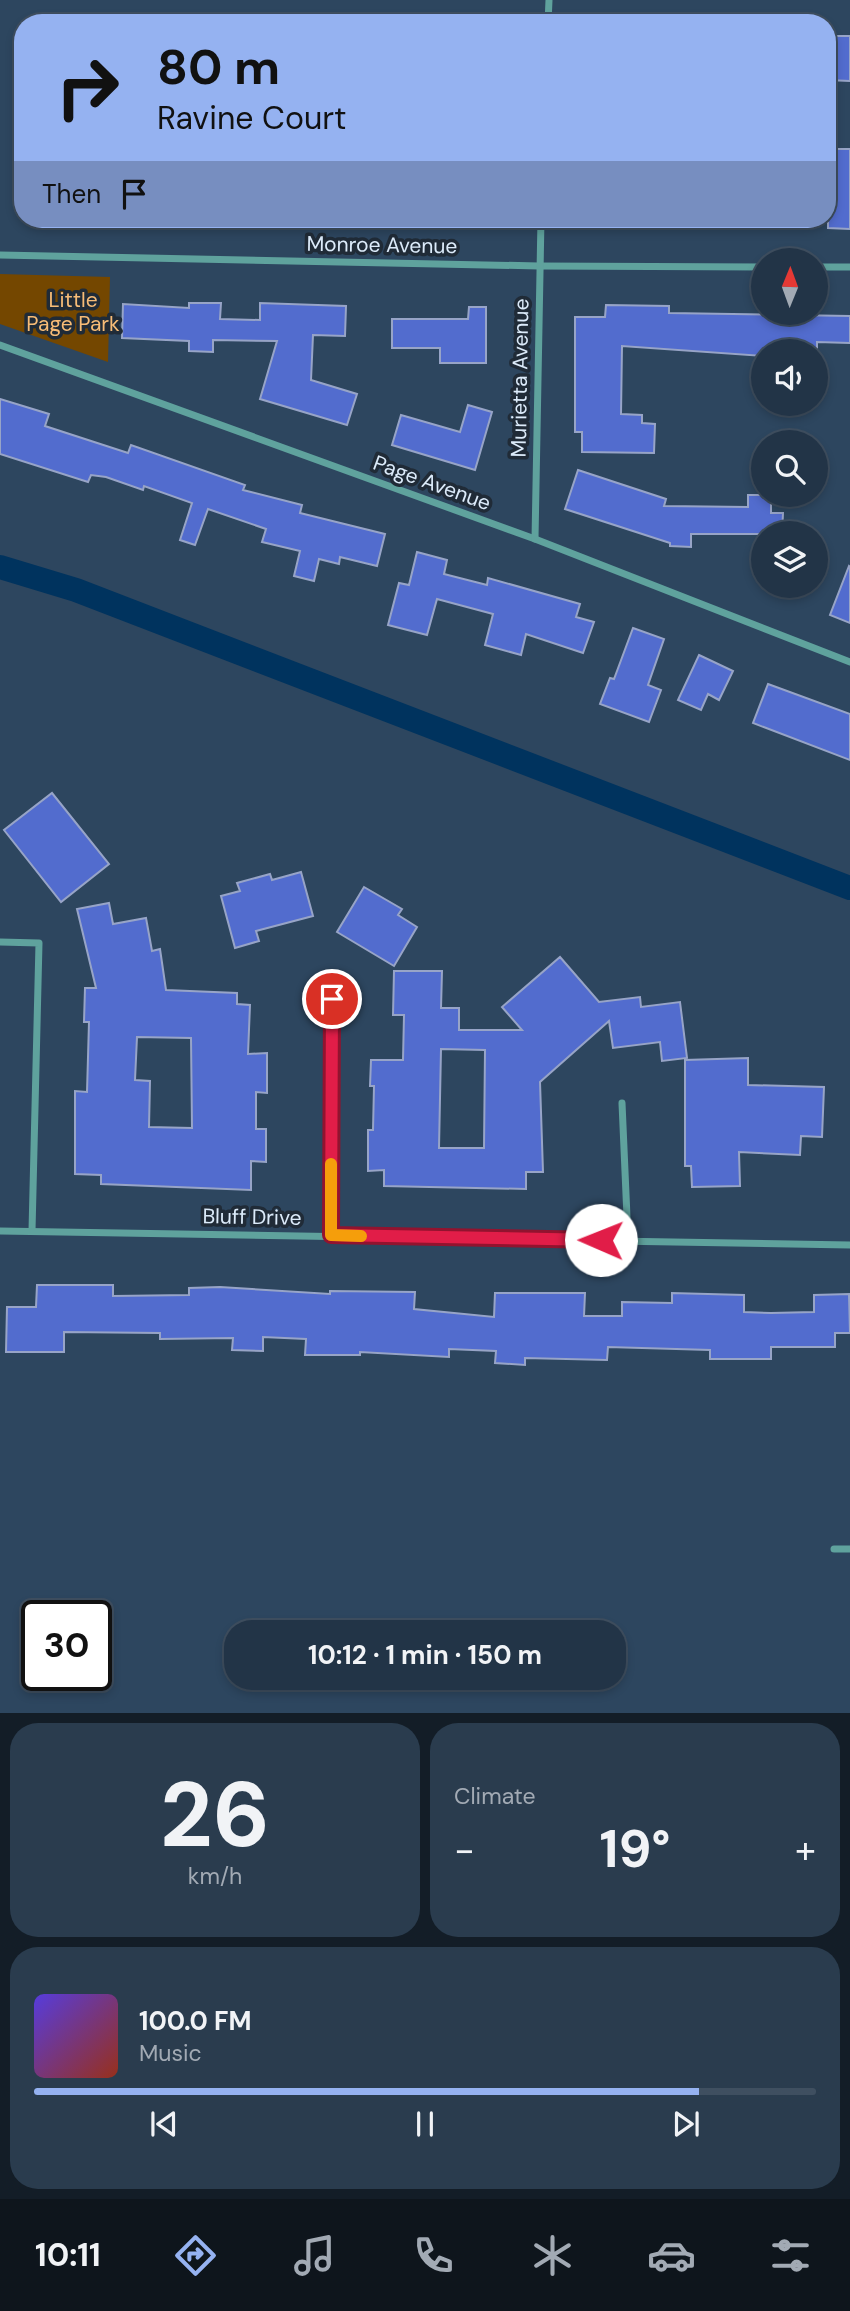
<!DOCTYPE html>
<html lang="en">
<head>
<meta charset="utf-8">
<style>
	body { margin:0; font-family:"DM Sans",sans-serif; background:#2a3c4e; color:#f1f3f6; height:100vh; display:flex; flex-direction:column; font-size:26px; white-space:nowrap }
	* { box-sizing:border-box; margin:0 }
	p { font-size:23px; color:#a2aab4 }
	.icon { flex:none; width:38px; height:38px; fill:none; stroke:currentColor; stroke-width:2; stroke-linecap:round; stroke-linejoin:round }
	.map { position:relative; height:1713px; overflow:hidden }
	.side { display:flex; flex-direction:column; gap:10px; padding:10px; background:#131d27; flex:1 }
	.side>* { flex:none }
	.hud { position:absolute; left:14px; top:14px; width:822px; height:214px; border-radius:28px; box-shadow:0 4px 10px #0003,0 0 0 2px #3f4f60; background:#95b2f1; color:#111; overflow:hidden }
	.needle { width:46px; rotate:1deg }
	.fabs { position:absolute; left:751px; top:248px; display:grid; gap:14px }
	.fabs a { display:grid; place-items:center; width:77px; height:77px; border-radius:50%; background:#223447; box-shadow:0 4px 10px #0003,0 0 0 2px #3f4f60; font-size:35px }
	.speed { position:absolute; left:21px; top:1600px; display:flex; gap:14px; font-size:35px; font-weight:700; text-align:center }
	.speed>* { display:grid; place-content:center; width:91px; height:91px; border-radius:50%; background:#223447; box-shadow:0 4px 10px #0003,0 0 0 2px #3f4f60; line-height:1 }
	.speed .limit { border:4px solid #111; border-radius:10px; background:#fff; color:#111 }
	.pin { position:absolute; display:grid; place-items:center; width:60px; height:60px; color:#fff; margin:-30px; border:4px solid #fff; border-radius:50%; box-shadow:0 2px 7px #0007 }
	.me { position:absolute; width:77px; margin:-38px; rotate:271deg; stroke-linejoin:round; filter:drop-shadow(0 0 5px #0008) }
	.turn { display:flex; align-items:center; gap:24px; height:147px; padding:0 28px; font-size:32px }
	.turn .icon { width:91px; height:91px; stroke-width:2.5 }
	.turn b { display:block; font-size:49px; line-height:60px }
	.then { display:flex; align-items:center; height:66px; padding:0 28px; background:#0003; gap:14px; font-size:26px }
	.big { font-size:52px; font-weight:700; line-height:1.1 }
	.side .card { flex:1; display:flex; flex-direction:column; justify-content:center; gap:10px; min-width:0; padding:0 24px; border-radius:28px; background:#2a3c4e }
	.side .dial { align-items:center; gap:0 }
	.dial b { font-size:91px; line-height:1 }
	.song { display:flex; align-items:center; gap:21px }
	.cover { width:84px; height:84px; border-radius:10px; background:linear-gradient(135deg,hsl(250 70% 55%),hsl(10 70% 35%)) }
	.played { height:7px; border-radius:4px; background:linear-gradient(90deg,#95b2f1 85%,#3f4f60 85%) }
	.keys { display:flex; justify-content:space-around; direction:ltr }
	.heat { display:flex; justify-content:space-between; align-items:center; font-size:38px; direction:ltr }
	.side .tiles { flex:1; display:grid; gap:10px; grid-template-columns:1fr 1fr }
	.card:last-child { grid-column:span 2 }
	.trip { position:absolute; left:224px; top:1620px; width:402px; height:70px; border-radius:28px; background:#223447; box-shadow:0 4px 10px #0003,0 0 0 2px #3f4f60; font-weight:700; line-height:70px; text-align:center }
	.tabs { display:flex; height:112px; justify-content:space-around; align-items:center; background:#0e151c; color:#a2aab4 }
	.tabs .icon { width:49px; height:49px }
	.tabs .active { color:#95b2f1 }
	.tabs b { font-size:32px; color:#f1f3f6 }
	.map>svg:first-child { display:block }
	.green { fill:#744700 }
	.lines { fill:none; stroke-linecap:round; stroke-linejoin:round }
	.canal { stroke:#00335e; stroke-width:24 }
	.building { fill:#526cce; stroke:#97a4c7; stroke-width:2; fill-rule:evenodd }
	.street { stroke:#5fa29d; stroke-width:7 }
	.route-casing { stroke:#92132f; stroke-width:18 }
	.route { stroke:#e11d48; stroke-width:12 }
	.slow { stroke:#f59e0b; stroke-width:12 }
	.labels { text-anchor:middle; stroke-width:7; stroke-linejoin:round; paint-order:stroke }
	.street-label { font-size:21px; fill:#dcebfa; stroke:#202b37 }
	.park-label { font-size:21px; fill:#f7bc77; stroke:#202b37 }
</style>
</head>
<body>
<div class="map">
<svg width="850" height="1713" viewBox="0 0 850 1713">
	<rect width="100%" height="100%" fill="#2d465f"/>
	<!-- green -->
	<polygon class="green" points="0,274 110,277 108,362 0,324"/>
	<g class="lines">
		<!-- canal -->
		<polyline class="canal" points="0,567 76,590 850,888"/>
	</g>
	<!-- building -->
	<g class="building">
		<polygon points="828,36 850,36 850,81 828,80"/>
		<polygon points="828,149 850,149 850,229 828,228"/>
		<polygon points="189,303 221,303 220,319 260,320 260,303 346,306 345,336 313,335 311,380 357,394 347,425 260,399 277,341 213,340 213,352 189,351 189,341 122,338 123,304 189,308"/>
		<polygon points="606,305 669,306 669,313 850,316 850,343 817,342 817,352 763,352 763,356 622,346 621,414 642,415 642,423 655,424 654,453 582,452 582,432 575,432 575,317 605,317"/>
		<polygon points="469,307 486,307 486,363 440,363 440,348 392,348 392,319 468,319"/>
		<polygon points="0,399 49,414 45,426 128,453 131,445 245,485 243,490 302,505 300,513 385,534 377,566 340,557 339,564 319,559 314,581 294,576 300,551 262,542 266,529 208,509 195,545 180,540 192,503 144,486 143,490 106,477 91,475 88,482 0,454"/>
		<polygon points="468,405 492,412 475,470 392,445 401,415 460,432"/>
		<polygon points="578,470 666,499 664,506 748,507 748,495 771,495 771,513 783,513 782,534 691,534 691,547 670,546 670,543 565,509"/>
		<polygon points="417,552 447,560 444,574 487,585 488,578 580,604 576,617 594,622 583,653 526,634 521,655 485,645 493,614 437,599 427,635 388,625 399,583 409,585"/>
		<polygon points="849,566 850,567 850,623 830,615"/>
		<polygon points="633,628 664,639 648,685 661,690 649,722 600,704 610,678 614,679"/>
		<polygon points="699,655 733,671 719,700 708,694 701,710 678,700"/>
		<polygon points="768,684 850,714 850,760 753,723"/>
		<polygon points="52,793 109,864 61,902 4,830"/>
		<polygon points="301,872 313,916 256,931 259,941 235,948 221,896 240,891 237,883 270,874 272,880"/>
		<polygon points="364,887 402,909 398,915 417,927 394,966 337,932"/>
		<path d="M109 903 113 924 146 918 152 951 160 949 166 990 237 993V1004L250 1005 248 1054 267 1053V1093L256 1092V1129H266V1162L251 1161V1190L101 1184V1175L75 1174V1091L87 1092 89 1022H84L85 988H96L77 909ZM137 1037 191 1038 192 1128 149 1127 150 1081 135 1080Z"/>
		<path d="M560 957 599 1002 640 997 641 1007 680 1002 687 1058 662 1061 660 1042 613 1048 609 1021 540 1082 543 1172H526V1189L384 1186V1170L368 1171V1130H373L374 1086H370L371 1060H403L404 1015H393L394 971H442L441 1008H459V1030H522L502 1007ZM441 1049 485 1050 484 1148H439Z"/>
		<polygon points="748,1058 748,1085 824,1087 822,1137 801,1136 800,1155 739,1152 740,1186 692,1187 691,1166 685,1166 685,1060"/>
		<polygon points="37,1285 113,1285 113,1296 189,1295 189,1288 220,1287 330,1294 330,1291 415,1292 414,1309 494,1317 495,1293 585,1293 584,1316 622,1316 622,1302 672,1303 672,1293 744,1295 744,1312 771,1313 814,1312 814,1295 849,1294 850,1333 835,1333 835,1347 771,1347 771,1359 710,1359 710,1350 608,1347 607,1360 525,1358 525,1365 495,1363 496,1351 449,1349 449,1357 360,1352 360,1355 305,1355 306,1339 263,1337 263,1351 232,1350 233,1338 160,1339 160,1333 64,1332 64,1352 6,1352 7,1307 36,1307"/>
	</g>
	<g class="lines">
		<!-- street -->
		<g class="street">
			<polyline points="548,23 549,0"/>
			<polyline points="0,255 539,266 763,267"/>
			<polyline points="816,267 850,267"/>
			<polyline points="0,345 535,539 850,662"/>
			<polyline points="535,539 541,219"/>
			<polyline points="0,942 39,943 32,1231"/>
			<polyline points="622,1103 628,1240"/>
			<polyline points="0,1231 850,1245"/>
			<polyline points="331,1235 332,999"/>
			<polyline points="834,1549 850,1549"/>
		</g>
	</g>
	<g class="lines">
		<defs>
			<polyline id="route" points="332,999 331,1235 601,1240"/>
		</defs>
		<!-- route casing -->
		<use href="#route" class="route-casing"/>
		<!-- route -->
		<use href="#route" class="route"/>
		<!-- slow -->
		<polyline class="slow" points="331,1164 331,1235 361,1236"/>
	</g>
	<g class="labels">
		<!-- street labels -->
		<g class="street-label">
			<text transform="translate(382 245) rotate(1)" y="7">Monroe Avenue</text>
			<text transform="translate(520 378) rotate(-89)" y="7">Murietta Avenue</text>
			<text transform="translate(432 483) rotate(20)" y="7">Page Avenue</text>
			<text transform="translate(252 1217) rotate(1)" y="7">Bluff Drive</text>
		</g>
		<!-- park labels -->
		<g class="park-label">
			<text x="73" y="307">Little<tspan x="73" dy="24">Page Park</tspan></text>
		</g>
	</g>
</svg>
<div class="fabs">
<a><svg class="needle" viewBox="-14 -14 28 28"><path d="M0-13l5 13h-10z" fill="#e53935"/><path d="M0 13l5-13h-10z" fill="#a2aab4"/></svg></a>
<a><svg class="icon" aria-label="sound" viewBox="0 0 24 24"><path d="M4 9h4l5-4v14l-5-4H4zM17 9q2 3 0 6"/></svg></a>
<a><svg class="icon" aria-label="search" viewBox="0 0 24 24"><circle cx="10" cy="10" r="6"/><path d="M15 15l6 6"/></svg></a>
<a><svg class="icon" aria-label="layers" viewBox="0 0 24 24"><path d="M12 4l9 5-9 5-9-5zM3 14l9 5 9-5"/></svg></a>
</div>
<div class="speed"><div class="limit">30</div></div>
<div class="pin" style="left:332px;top:999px;background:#d93025"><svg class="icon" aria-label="arrive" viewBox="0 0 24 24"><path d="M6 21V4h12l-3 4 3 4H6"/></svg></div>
<svg class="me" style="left:601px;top:1240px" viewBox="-20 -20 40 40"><circle r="19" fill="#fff"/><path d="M0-13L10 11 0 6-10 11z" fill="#e11d48"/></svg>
<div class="trip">10:12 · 1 min · 150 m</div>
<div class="hud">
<div class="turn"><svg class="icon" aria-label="right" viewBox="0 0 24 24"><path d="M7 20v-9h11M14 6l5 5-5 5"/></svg><div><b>80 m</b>Ravine Court</div></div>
<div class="then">Then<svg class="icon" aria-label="arrive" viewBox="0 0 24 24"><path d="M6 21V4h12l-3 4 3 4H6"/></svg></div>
</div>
</div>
<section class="side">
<div class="tiles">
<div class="card dial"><b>26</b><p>km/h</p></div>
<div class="card"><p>Climate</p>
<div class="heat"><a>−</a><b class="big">19°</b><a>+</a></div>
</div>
<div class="card">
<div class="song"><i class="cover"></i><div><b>100.0 FM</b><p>Music</p></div></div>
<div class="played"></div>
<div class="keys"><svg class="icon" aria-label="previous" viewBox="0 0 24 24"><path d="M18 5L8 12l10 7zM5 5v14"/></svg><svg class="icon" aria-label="pause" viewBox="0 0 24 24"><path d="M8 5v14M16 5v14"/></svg><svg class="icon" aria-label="next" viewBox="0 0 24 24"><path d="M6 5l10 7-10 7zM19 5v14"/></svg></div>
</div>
</div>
</section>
<nav class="tabs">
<b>10:11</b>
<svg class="icon active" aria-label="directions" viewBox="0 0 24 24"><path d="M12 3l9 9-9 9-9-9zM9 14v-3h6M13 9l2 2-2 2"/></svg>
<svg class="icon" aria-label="music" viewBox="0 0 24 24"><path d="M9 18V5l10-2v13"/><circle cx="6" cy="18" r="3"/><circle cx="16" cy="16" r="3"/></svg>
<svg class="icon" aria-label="phone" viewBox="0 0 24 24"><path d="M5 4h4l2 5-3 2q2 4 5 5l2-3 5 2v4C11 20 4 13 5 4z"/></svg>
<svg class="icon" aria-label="climate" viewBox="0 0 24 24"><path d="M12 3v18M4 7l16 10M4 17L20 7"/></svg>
<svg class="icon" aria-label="car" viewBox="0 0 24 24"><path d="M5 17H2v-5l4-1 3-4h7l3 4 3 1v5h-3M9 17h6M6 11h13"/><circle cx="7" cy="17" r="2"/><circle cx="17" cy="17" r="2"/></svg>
<svg class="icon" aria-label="filters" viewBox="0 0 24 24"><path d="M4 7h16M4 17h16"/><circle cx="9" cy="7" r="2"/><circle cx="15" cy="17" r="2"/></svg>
</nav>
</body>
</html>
